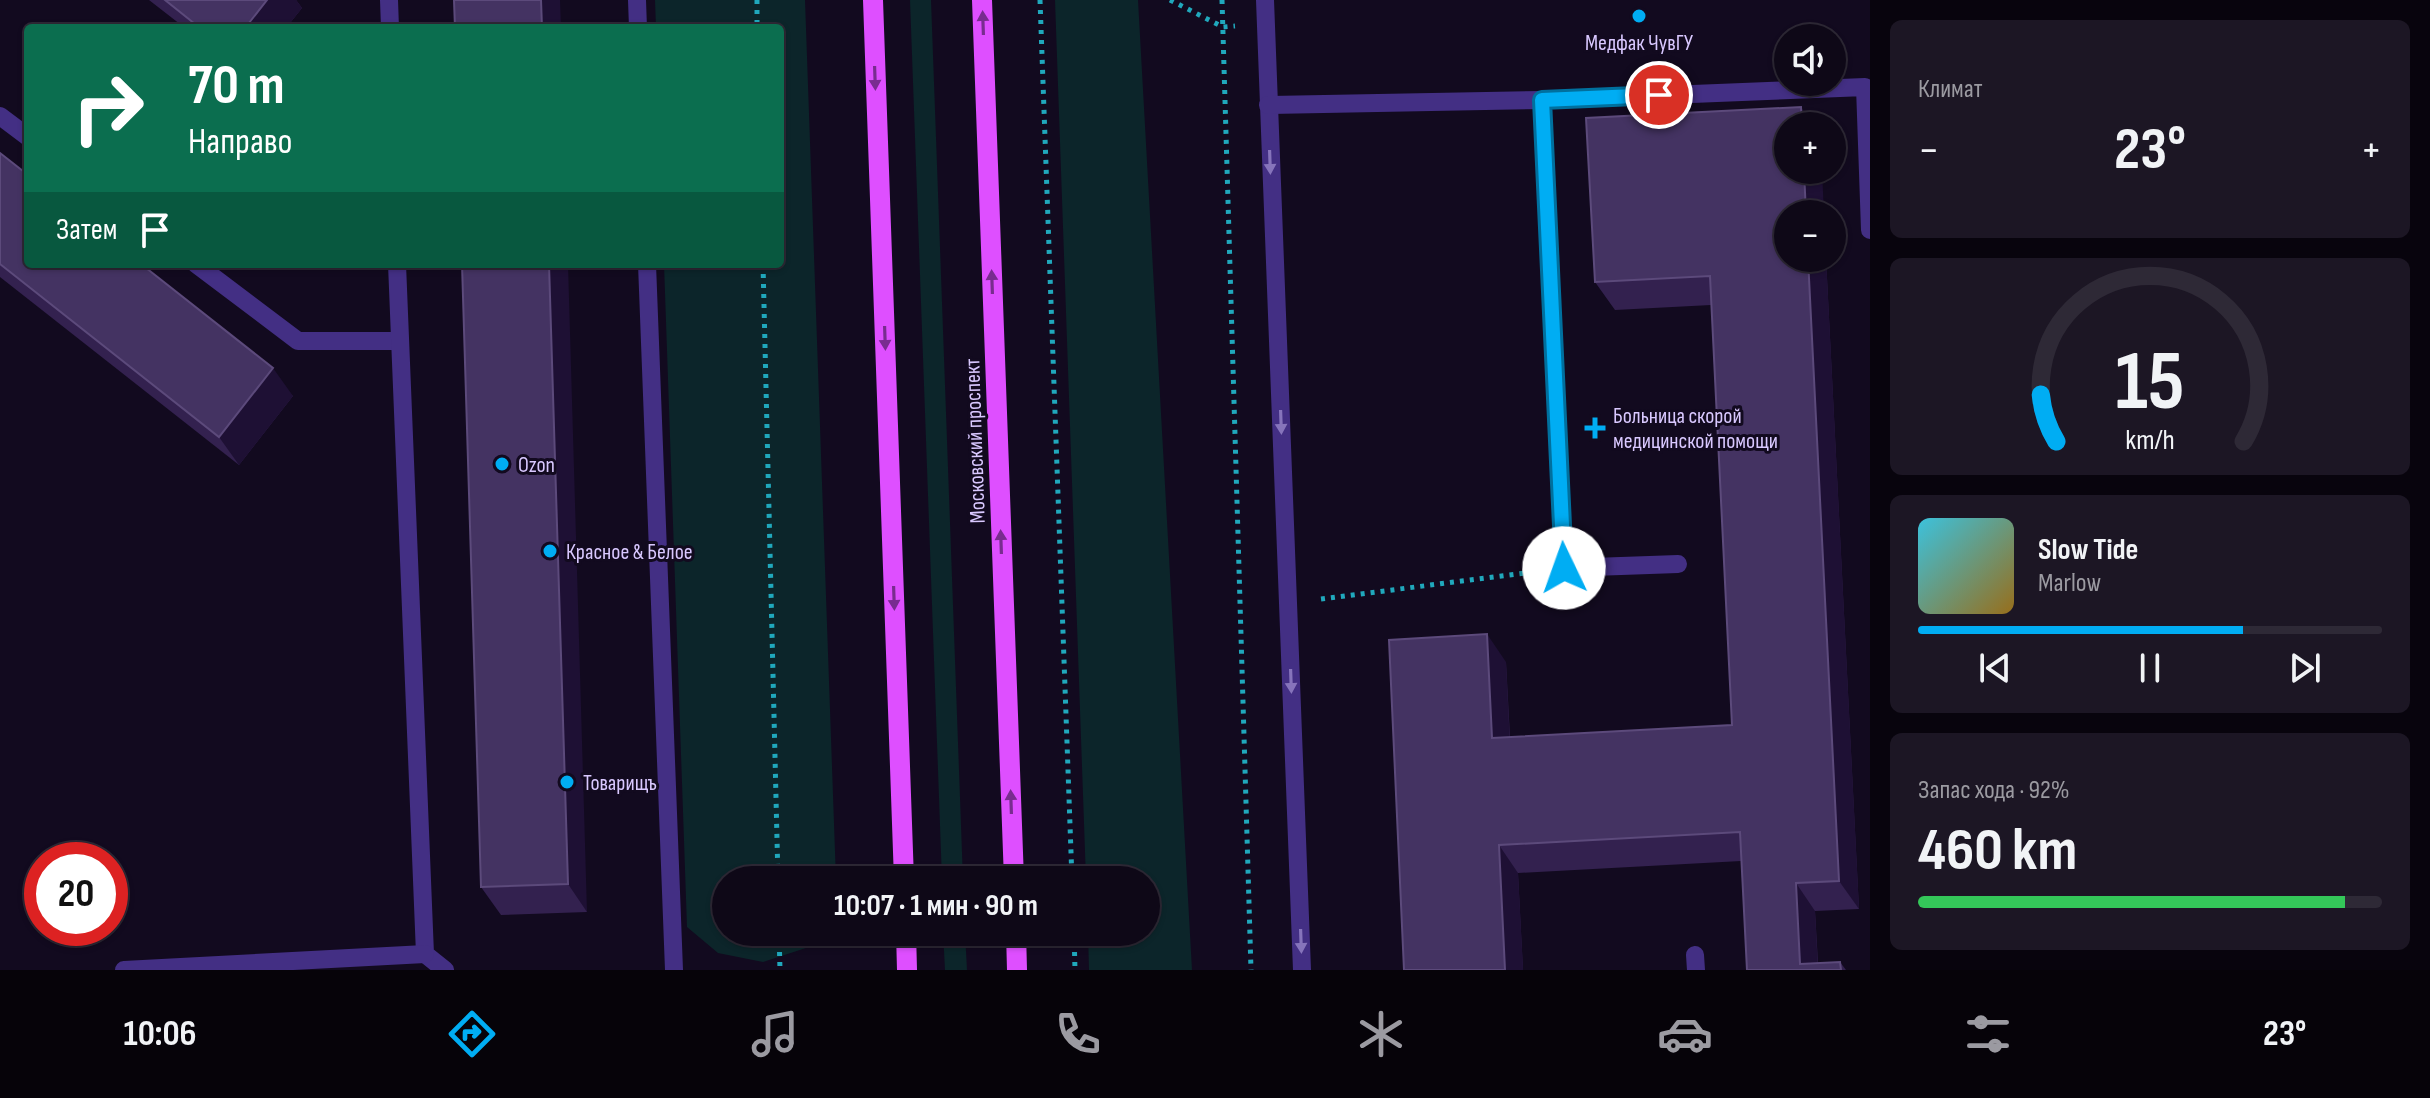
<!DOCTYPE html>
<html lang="ru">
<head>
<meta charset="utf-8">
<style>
	body { margin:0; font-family:"Sofia Sans Condensed",sans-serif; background:#1c1624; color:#f1f3f6; height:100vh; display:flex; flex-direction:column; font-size:30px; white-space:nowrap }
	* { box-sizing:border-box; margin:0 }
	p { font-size:26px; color:#9b9aa1 }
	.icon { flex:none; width:44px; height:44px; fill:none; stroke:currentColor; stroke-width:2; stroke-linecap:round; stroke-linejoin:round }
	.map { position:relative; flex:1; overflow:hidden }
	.details { display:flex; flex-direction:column; gap:20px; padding:20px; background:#08040d; width:560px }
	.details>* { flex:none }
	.hud { position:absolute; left:24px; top:24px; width:760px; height:244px; border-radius:8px; box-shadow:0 2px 6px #0004,0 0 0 2px #2e2936; background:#0b6e4f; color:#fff; overflow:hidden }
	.controls { position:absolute; left:1774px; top:24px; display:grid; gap:16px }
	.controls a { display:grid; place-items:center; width:72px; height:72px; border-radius:50%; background:#0e0817; box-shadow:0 2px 6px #0004,0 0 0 2px #2e2936; font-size:40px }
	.speed { position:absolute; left:24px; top:842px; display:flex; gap:16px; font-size:40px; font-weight:700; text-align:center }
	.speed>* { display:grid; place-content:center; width:104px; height:104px; border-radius:50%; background:#0e0817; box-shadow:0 2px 6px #0004,0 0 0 2px #2e2936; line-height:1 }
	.speed .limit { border:12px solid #d22; background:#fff; color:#111 }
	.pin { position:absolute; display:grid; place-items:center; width:68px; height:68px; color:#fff; margin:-34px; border:4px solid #fff; border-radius:50%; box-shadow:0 2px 8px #0007 }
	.me { position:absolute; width:88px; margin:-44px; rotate:357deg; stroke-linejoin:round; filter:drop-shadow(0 0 6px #0008) }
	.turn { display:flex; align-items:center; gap:28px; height:168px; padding:0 32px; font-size:36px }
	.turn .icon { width:104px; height:104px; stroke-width:2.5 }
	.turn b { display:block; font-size:56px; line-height:68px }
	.then { display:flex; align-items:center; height:76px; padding:0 32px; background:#0003; gap:16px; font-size:30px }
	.big { font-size:60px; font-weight:700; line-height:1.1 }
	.details .card { flex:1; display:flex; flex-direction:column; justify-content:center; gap:12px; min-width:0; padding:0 28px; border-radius:12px; background:#1c1624 }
	.details .dial { align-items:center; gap:0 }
	.dial svg { height:208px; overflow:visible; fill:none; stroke:#2e2936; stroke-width:7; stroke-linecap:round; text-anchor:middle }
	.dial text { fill:#f1f3f6; stroke:none }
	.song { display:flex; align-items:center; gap:24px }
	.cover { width:96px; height:96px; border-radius:12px; background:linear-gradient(135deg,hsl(190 70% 55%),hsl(40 70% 35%)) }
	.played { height:8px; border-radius:4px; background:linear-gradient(90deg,#00adf3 70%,#2e2936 70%) }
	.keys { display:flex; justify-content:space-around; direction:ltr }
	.heat { display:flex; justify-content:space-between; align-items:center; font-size:44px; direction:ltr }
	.charge { height:12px; border-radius:6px; background:linear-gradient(90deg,#34c759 92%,#2e2936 0) }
	.trip { position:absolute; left:712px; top:866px; width:448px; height:80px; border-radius:40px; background:#0e0817; box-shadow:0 2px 6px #0004,0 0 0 2px #2e2936; font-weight:700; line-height:80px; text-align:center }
	.tab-bar { display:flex; height:128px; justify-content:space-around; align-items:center; background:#060309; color:#9b9aa1 }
	.tab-bar .icon { width:56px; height:56px }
	.tab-bar .active { color:#00adf3 }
	.tab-bar b { font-size:36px; color:#f1f3f6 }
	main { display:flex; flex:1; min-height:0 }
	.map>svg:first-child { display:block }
	.green { fill:#0c252a }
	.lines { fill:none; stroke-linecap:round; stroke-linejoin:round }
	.path { stroke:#20a8bc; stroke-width:5; stroke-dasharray:4 6; stroke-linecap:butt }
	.service { stroke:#432f84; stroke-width:18 }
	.primary { stroke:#de4fff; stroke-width:20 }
	.wall { fill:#33214f }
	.shaded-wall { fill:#1e1034 }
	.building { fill:#443362; stroke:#5c4a7b; stroke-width:2 }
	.oneway { fill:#782c8f }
	.oneway2 { fill:#8674bb }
	.route-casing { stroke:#00709e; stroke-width:20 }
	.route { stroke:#00adf3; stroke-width:14 }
	.poi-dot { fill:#00adf3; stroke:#120a1f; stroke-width:3 }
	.labels { text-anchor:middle; stroke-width:6; stroke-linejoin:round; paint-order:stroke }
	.poi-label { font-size:22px; fill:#d9c8ff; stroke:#120a1f; text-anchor:start }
	.street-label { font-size:22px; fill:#d9c8ff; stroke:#120a1f }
</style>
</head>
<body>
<main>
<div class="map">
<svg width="1870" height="970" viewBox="0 0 1870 970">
	<rect width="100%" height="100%" fill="#120a1f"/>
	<!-- green -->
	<g class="green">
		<polygon points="655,0 805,0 836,880 726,880 726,932 821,932 812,946 763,962 718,953 687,927 664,264 780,264 780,28 656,28"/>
		<polygon points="910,0 931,0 963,880 942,880"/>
		<polygon points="1055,0 1138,0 1192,970 1089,970 1088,932 1146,932 1146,880 1086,880"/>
		<polygon points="943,932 965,932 967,970 945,970"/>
	</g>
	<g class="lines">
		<!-- path -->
		<g class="path">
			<polyline points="757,0 757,28"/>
			<polyline points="1040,0 1072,880"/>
			<polyline points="1170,0 1223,27 1235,26"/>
			<polyline points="1222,0 1251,970"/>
			<polyline points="763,264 778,880"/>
			<polyline points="1321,599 1533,572"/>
			<polyline points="779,932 780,970"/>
			<polyline points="1074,932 1075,970"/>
		</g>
		<!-- service -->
		<g class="service">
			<polyline points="389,0 390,28"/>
			<polyline points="637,0 638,28"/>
			<polyline points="1265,0 1302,970"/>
			<polyline points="1542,100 1564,568 1678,564"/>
			<polyline points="1268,105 1542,100 1865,87 1870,230"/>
			<polyline points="0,116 28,137"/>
			<polyline points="196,264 298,341 399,341"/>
			<polyline points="397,264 425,954 445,970"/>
			<polyline points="647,264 674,970"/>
			<polyline points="1695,955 1696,970"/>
			<polyline points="124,970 425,954"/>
		</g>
		<!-- primary -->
		<g class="primary">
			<polyline points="873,0 904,880"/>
			<polyline points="982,0 1014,880"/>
			<polyline points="906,932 907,970"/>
			<polyline points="1016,932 1017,970"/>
		</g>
	</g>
	<!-- wall -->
	<g class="wall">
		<polygon points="149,0 296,0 302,8 286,28 185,28"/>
		<polygon points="0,153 293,396 239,465 0,277"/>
		<polygon points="1788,258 1826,258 1859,909 1815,911 1818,963 1840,962 1846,970 1747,970 1741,861 1518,873 1523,970 1404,970 1506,662 1510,737 1732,725 1711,305 1615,310 1595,282"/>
		<polygon points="462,264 587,912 501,915 481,887"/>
	</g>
	<!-- shaded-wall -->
	<g class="shaded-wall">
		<polygon points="267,0 296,0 302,8 286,28 245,28"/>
		<polygon points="541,0 560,0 561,28 542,28"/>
		<polygon points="1801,107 1814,126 1802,126"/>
		<polygon points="1804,170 1822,170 1824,214 1806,214"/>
		<polygon points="1808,258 1826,258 1859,909 1839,881"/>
		<polygon points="549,264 568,264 587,912 568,884"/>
		<polygon points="273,368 293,396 239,465 219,437"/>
		<polygon points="1487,634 1506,662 1511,766 1492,738"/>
		<polygon points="1499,845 1518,873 1523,970 1505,970"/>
		<polygon points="1796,883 1815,911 1818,970 1800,964"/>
	</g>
	<!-- building -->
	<g class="building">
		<polygon points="165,0 267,0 245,28 200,28"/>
		<polygon points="454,0 541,0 542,28 455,28"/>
		<polygon points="1801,107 1802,126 1788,126 1788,170 1804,170 1806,214 1788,214 1788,258 1808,258 1839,881 1796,883 1800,964 1840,962 1841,970 1747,970 1740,832 1499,845 1505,970 1404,970 1389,640 1487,634 1492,738 1732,725 1710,276 1595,282 1586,118"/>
		<polygon points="0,153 28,175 28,264 141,264 273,368 219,437 0,264"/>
		<polygon points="462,264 549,264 568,884 481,887"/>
	</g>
	<!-- one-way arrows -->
	<defs><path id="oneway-solid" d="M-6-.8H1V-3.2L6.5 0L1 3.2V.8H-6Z" transform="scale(2)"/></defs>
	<g class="oneway">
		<use href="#oneway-solid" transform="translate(983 23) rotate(-92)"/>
		<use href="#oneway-solid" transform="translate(875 78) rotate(88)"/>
		<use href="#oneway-solid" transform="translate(992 282) rotate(-92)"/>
		<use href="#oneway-solid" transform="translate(885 338) rotate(88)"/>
		<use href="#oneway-solid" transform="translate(1001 542) rotate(-92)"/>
		<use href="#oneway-solid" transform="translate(894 598) rotate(88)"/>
		<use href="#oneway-solid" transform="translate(1011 802) rotate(-92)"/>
	</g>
	<g class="oneway2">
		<use href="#oneway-solid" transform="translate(1270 162) rotate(88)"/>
		<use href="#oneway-solid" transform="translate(1281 422) rotate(88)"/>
		<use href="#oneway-solid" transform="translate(1291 681) rotate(88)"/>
		<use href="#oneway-solid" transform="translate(1301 941) rotate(88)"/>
	</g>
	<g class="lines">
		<defs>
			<polyline id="route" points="1564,568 1542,100 1659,95"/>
		</defs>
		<!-- route casing -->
		<use href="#route" class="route-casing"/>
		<!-- route -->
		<use href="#route" class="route"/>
	</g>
	<!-- markers -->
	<g class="poi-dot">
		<circle cx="1639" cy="16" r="8"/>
		<path d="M1591 416h8v8h8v8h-8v8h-8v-8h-8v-8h8z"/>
		<circle cx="502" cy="464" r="8"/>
		<circle cx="550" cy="551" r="8"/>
		<circle cx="567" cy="782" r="8"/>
	</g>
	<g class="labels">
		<!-- poi labels -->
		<g class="poi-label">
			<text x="1639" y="50" text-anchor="middle">Медфак ЧувГУ</text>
			<text x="1613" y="423">Больница скорой<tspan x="1613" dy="25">медицинской помощи</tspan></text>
			<text x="518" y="472">Ozon</text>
			<text x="566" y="559">Красное &amp; Белое</text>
			<text x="583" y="790">Товарищъ</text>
		</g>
		<!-- street labels -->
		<g class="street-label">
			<text transform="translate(974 441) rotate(-92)" y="8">Московский проспект</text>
		</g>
	</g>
</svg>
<div class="controls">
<a><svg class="icon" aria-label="sound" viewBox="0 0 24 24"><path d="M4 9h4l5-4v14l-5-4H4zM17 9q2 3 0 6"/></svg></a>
<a>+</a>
<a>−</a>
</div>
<div class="speed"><div class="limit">20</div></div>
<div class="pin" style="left:1659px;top:95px;background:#d93025"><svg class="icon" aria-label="arrive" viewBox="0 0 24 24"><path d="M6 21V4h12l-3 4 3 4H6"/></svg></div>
<svg class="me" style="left:1564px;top:568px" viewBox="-20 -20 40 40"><circle r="19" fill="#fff"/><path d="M0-13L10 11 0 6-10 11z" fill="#00adf3"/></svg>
<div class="trip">10:07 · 1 мин · 90 m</div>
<div class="hud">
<div class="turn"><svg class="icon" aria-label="right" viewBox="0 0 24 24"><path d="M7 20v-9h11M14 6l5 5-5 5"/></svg><div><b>70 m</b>Направо</div></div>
<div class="then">Затем<svg class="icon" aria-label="arrive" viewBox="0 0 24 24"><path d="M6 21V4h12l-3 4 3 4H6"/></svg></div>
</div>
</div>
<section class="details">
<div class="card"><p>Климат</p>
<div class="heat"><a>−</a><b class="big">23°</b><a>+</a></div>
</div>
<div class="card dial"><svg viewBox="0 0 100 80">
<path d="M14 69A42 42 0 1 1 86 69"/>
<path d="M14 69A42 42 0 0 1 8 51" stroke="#00adf3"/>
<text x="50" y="56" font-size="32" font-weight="700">15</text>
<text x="50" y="72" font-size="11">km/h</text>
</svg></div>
<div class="card">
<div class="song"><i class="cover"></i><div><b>Slow Tide</b><p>Marlow</p></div></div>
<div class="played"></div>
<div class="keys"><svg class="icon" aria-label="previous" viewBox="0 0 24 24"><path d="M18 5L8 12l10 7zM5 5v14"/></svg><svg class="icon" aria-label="pause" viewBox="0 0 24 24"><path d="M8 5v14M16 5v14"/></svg><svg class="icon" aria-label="next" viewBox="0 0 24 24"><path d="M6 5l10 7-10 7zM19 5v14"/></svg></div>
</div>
<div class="card"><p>Запас хода · 92%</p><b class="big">460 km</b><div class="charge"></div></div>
</section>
</main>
<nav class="tab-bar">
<b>10:06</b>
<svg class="icon active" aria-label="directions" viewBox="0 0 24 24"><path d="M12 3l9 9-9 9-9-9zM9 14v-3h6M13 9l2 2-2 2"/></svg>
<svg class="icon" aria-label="music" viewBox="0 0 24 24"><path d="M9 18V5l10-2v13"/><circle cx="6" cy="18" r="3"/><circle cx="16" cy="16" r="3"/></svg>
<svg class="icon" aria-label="phone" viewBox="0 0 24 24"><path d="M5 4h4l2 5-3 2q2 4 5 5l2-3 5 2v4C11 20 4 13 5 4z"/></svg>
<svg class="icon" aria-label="climate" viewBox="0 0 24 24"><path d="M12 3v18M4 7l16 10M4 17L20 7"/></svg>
<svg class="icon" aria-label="car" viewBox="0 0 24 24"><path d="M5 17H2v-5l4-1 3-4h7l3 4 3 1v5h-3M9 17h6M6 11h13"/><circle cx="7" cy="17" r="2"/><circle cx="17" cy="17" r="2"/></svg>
<svg class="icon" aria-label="filters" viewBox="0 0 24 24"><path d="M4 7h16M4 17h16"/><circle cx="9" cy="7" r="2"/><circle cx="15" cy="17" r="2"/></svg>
<b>23°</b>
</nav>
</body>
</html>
